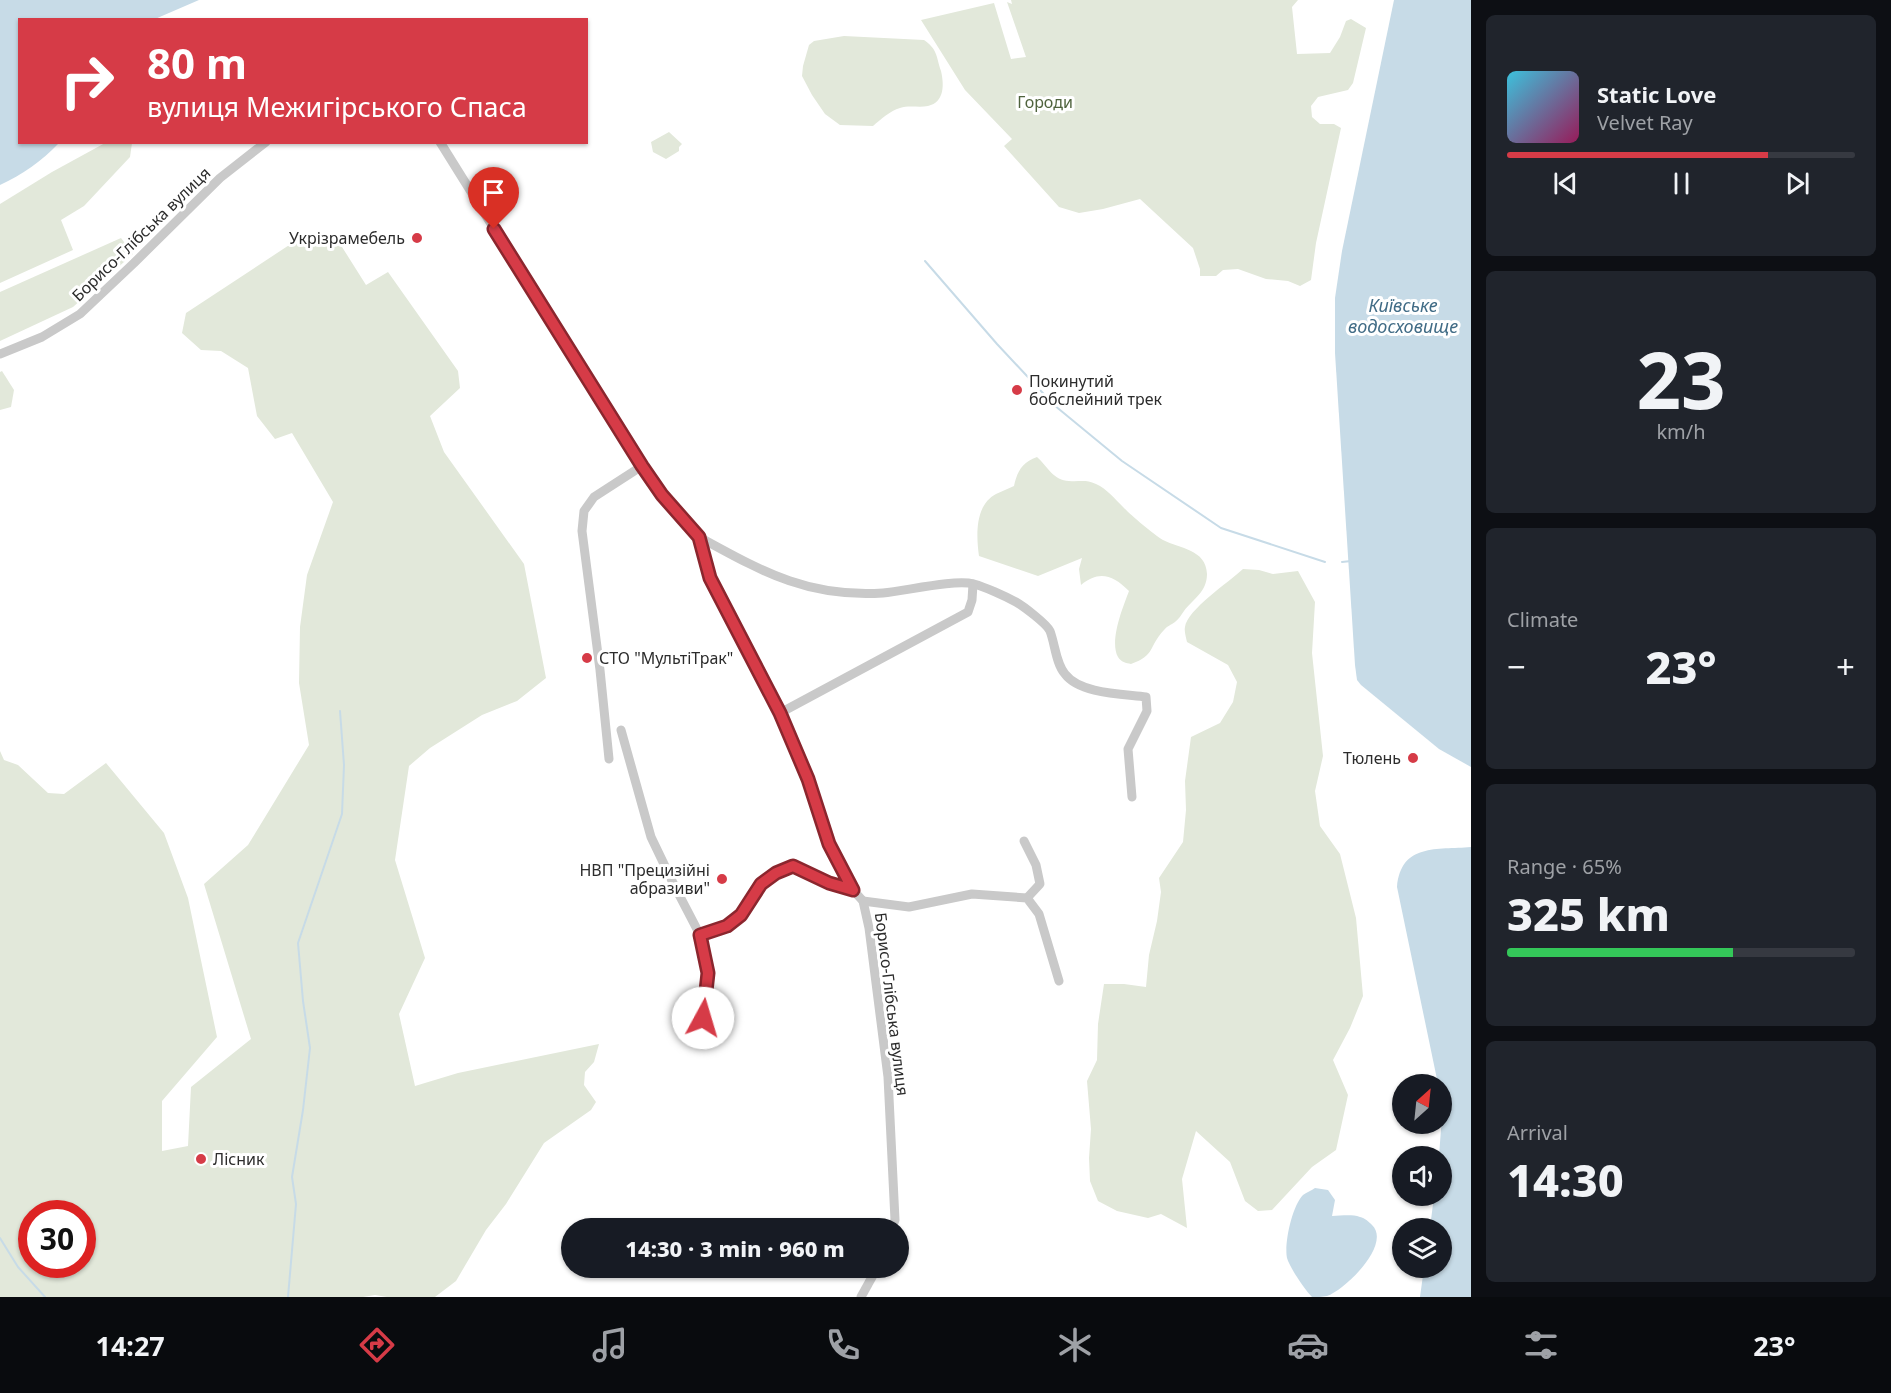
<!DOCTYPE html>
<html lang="en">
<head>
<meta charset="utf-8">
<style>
	body { margin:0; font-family:"Noto Sans",sans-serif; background:#20242c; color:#f1f3f6; height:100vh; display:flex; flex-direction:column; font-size:22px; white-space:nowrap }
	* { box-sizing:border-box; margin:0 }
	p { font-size:20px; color:#9ea1a6 }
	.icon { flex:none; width:33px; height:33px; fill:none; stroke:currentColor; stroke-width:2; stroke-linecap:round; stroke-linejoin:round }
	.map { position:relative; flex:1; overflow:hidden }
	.drawer { display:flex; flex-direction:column; gap:15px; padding:15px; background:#0d0f14; width:420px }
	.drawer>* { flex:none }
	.top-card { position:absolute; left:18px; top:18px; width:570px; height:126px; border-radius:0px; box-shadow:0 2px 4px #0004; background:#d63b47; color:#fff; overflow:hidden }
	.needle { width:39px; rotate:27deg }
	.fabs { position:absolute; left:1392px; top:1074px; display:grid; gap:12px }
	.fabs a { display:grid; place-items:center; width:60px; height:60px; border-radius:50%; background:#171b24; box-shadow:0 2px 4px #0004; font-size:30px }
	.speed { position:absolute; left:18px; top:1200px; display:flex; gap:12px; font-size:30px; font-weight:700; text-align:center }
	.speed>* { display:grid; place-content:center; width:78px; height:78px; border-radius:50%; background:#171b24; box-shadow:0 2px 4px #0004; line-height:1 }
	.speed .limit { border:9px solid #d22; background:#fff; color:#111 }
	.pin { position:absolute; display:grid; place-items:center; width:51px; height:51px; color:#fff; margin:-62px -26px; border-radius:50% 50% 50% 0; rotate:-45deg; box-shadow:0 0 6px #0007 }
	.pin .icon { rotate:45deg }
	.me { position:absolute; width:66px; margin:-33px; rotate:6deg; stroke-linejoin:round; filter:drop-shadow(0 0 4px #0008) }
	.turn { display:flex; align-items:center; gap:21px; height:126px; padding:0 30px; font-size:27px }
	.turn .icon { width:78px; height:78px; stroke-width:2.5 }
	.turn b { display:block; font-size:42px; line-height:51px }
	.big { font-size:45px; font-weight:800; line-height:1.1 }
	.drawer .card { flex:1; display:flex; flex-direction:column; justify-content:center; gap:9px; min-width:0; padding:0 21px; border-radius:9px; background:#20242c }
	.drawer .dial { align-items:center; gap:0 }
	.dial b { font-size:78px; line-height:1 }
	.song { display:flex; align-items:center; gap:18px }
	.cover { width:72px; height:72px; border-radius:9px; background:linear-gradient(135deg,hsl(190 70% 55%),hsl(330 70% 35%)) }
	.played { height:6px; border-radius:3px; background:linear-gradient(90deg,#d63b47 75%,#363941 75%) }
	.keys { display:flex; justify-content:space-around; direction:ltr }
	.heat { display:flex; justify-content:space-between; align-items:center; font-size:33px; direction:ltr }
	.charge { height:9px; border-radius:4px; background:linear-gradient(90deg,#34c759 65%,#363941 0) }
	.trip { position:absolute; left:561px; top:1218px; width:348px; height:60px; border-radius:30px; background:#171b24; box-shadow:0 2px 4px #0004; font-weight:800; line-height:60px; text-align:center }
	.menu { display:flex; height:96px; justify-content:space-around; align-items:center; background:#090b0e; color:#9ea1a6 }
	.menu .icon { width:42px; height:42px }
	.menu .active { color:#d63b47 }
	.menu b { font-size:27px; color:#f1f3f6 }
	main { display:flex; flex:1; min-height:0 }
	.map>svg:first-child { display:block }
	.green { fill:#e2e8da; fill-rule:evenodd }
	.water { fill:#c7dbe7 }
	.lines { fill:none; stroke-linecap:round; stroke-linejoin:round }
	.stream { stroke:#c7dbe7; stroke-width:2 }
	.minor { stroke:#c9c9c9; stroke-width:9 }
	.route-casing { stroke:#8b262e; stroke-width:15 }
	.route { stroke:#d63b47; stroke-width:10 }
	.poi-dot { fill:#d63b47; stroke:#fff; stroke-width:2 }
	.labels { text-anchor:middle; stroke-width:6; stroke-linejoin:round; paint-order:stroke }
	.park-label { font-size:16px; fill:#4f633d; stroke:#fff }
	.street-label { font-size:16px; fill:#2c2c2c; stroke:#fff }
	.poi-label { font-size:16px; fill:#2c2c2c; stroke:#fff; text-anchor:end }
	.water-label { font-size:18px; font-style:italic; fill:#416c86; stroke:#fff }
</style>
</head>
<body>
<main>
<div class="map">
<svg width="1471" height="1297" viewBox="0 0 1471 1297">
	<rect width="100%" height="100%" fill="#fff"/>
	<!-- green -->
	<g class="green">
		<polygon points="1011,0 1298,0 1292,7 1297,54 1330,53 1340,37 1346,21 1351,19 1366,28 1353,83 1348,90 1318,97 1311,106 1312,117 1320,124 1334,124 1341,128 1316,243 1311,280 1300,286 1288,281 1266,279 1238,269 1223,270 1216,276 1200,276 1200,269 1193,248 1140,199 1103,209 1079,213 1059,207 1004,146 1012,139 965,90 921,20 994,3 1011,59 1026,57 1007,2 1012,4"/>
		<path d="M844 36 924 40C938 50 936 56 941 71 944 84 945 102 928 106 919 108 909 105 900 108 890 111 881 119 873 126L840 125 825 114 812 95 802 76 803 66 809 45 814 41Z"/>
		<polygon points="669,132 682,144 679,147 679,151 666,159 653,152 651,142"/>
		<polygon points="105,143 132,143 130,157 84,206 61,220 73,250 0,283 0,204 52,172"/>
		<path d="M309 232 337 239 366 285 388 272 458 371 460 388 430 416 444 452 524 564 546 678 517 701 482 715 430 748 409 766 395 860 425 958 399 1014 415 1086 458 1073 599 1044 594 1062 585 1072 584 1085 596 1102 591 1110 544 1143 506 1204 486 1230 456 1281 435 1297H387L375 1295 363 1297H0V751L4 760 18 765 48 793 64 794 106 763 164 833 188 898 217 1037 162 1101V1151L188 1146 191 1087 251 1039 204 884 248 845 309 745 299 683 300 627 307 575 333 502 292 433 275 439 257 416 248 368 221 351 201 350 182 333 186 313ZM32 1214H82V1264H32Z"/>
		<polygon points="121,238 133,254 73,307 0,341 0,292"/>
		<polygon points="2,371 14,390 11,407 0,410 0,372"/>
		<path d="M1037 457C1047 466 1054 481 1069 481 1080 482 1085 479 1096 484 1107 489 1115 499 1124 508 1132 516 1153 534 1163 540 1180 549 1206 549 1207 574 1207 592 1193 599 1184 611 1181 615 1179 619 1175 622 1171 625 1167 626 1164 630 1148 647 1156 655 1131 664 1126 663 1121 662 1118 657 1109 641 1123 607 1129 591 1113 575 1099 570 1081 585L1079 569 1082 558 1038 576 979 556C976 535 975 505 996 494 1002 491 1008 489 1014 486 1017 472 1022 462 1037 457Z"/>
		<path d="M1243 569 1259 570 1273 574 1298 571 1315 602 1312 653 1323 756 1315 791 1320 826 1340 854 1356 918 1363 996 1350 1028 1333 1060 1348 1095 1336 1150 1312 1167 1272 1210 1258 1211 1245 1201 1230 1162 1196 1131 1182 1179 1187 1228 1161 1214 1148 1218 1117 1211 1098 1201 1090 1181 1089 1158 1091 1129 1087 1081 1097 1060 1098 1024 1104 984H1124L1146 987 1149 955 1157 921 1161 892 1159 878 1183 842 1186 810 1185 781 1191 737 1220 723 1233 702 1237 682 1228 665 1187 642C1186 637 1184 631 1185 627 1187 610 1229 582 1243 569Z"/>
	</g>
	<!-- water -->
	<g class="water">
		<path d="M0 0H199L155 19 20 20V142L59 143C42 161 22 175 0 185Z"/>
		<polygon points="1394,0 1471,0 1471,767 1439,749 1361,685 1357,680 1355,665 1335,353 1335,298 1342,251"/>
		<path d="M1471 847V1297H1420L1424 1268H1442V1228H1430L1434 1196H1442V1156H1439L1442 1116V1084H1438L1397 887C1401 843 1437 850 1471 847Z"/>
		<path d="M1315 1188 1328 1190 1335 1200 1332 1216C1341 1216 1351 1214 1360 1217 1365 1218 1369 1222 1372 1225 1392 1244 1345 1290 1327 1296 1322 1297 1317 1297 1312 1297 1305 1290 1290 1268 1287 1258 1284 1244 1292 1206 1303 1195 1306 1193 1312 1190 1315 1188Z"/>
	</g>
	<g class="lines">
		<!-- stream -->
		<g class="stream">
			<polyline points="925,261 997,344 1054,405 1122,461 1221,528 1325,562"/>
			<polyline points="1342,562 1351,561"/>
			<polyline points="0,1238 18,1267 45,1297"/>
			<polyline points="288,1297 296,1204 292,1177 303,1110 310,1048 303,1001 298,943 342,814 344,765 340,711"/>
		</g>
		<!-- minor -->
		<g class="minor">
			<polyline points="440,142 642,466 662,495 699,537 710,578 780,713 808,779 829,844 853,890 863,901 869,928 888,1077 895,1220 892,1228"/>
			<polyline points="0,354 42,337 80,314 134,263 220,178 266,142"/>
			<path d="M699 537C763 572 808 598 883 593 906 591 954 579 974 584 985 587 1005 596 1016 602 1023 606 1047 624 1050 631 1055 644 1056 664 1065 674 1080 694 1123 694 1146 697L1147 711 1128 749 1132 797"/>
			<polyline points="780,713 968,612 972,600 973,584"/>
			<polyline points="621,730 651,837 674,885 700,935 727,926 741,915 761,884 776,873 793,866 829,883 853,890"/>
			<polyline points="609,759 600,670 582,531 584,511 594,497 642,466"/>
			<polyline points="1024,841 1036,865 1040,884 1027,898"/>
			<polyline points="863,901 909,907 972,894 1027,898 1039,914 1059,981"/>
			<polyline points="700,935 708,973 703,1018"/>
			<polyline points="861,1297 877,1268"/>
		</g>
	</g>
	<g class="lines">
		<defs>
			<polyline id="route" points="494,229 642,466 662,495 699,537 710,578 780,713 808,779 829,844 853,890 829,883 793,866 776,873 761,884 741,915 727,926 700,935 708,973 703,1018"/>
		</defs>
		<!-- route casing -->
		<use href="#route" class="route-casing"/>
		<!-- route -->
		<use href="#route" class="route"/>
	</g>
	<!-- markers -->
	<g class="poi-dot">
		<circle cx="417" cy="238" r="6"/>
		<circle cx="1017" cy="390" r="6"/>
		<circle cx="587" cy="658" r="6"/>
		<circle cx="1413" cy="758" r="6"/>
		<circle cx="722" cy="879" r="6"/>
		<circle cx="201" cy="1159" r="6"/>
	</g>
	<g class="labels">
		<!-- park labels -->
		<g class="park-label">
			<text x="1045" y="108">Городи</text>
		</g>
		<!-- street labels -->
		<g class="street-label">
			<text transform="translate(141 234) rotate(-44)" y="6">Борисо-Глібська вулиця</text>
			<text transform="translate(892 1004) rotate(83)" y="6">Борисо-Глібська вулиця</text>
		</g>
		<!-- poi labels -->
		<g class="poi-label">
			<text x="405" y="244">Укрізрамебель</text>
			<text x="1029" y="387" text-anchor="start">Покинутий<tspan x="1029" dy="18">бобслейний трек</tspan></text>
			<text x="599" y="664" text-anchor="start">СТО "МультіТрак"</text>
			<text x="1401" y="764">Тюлень</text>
			<text x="710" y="876">НВП "Прецизійні<tspan x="710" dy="18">абразиви"</tspan></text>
			<text x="213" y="1165" text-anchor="start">Лісник</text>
		</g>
		<!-- water labels -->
		<g class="water-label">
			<text x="1403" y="312">Київське<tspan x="1403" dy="21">водосховище</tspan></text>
		</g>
	</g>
</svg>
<div class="fabs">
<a><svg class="needle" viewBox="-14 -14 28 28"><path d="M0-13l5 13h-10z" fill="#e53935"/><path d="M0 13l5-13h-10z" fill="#9ea1a6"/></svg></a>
<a><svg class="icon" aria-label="sound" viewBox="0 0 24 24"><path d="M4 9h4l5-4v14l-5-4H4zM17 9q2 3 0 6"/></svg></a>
<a><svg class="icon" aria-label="layers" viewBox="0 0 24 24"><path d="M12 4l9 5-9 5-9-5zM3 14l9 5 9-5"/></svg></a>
</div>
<div class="speed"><div class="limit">30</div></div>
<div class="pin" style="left:494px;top:229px;background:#d93025"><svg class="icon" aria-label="arrive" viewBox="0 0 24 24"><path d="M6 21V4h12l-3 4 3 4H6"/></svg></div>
<svg class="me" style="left:703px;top:1018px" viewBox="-20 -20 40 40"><circle r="19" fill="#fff"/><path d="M0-13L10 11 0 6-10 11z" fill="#d63b47"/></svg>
<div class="trip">14:30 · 3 min · 960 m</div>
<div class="top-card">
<div class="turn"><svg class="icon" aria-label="right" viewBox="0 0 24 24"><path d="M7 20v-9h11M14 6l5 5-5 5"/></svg><div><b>80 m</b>вулиця Межигірського Спаса</div></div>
</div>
</div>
<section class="drawer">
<div class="card">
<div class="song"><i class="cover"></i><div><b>Static Love</b><p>Velvet Ray</p></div></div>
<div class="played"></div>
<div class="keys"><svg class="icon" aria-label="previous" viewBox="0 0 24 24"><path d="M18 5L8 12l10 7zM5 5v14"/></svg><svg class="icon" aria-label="pause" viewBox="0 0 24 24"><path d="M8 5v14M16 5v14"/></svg><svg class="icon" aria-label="next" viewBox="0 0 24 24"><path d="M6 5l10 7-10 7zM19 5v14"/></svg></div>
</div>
<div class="card dial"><b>23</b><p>km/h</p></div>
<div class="card"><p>Climate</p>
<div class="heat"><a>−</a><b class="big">23°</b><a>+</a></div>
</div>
<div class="card"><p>Range · 65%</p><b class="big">325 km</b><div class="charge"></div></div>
<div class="card"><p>Arrival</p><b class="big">14:30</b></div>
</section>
</main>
<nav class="menu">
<b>14:27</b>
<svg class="icon active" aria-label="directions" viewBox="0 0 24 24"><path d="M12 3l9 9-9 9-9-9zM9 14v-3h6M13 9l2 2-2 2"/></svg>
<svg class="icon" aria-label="music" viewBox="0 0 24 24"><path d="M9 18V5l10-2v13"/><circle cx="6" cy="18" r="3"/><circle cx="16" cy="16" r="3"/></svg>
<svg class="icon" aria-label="phone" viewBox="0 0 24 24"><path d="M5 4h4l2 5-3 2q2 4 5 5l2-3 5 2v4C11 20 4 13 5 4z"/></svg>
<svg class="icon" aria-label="climate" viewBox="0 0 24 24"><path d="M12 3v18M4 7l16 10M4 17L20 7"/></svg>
<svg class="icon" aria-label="car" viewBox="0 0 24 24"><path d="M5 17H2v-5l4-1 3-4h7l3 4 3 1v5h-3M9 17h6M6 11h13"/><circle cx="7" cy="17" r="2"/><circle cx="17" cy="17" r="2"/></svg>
<svg class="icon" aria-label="filters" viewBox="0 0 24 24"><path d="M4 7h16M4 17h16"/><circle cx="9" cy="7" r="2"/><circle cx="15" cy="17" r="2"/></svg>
<b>23°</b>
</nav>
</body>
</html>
